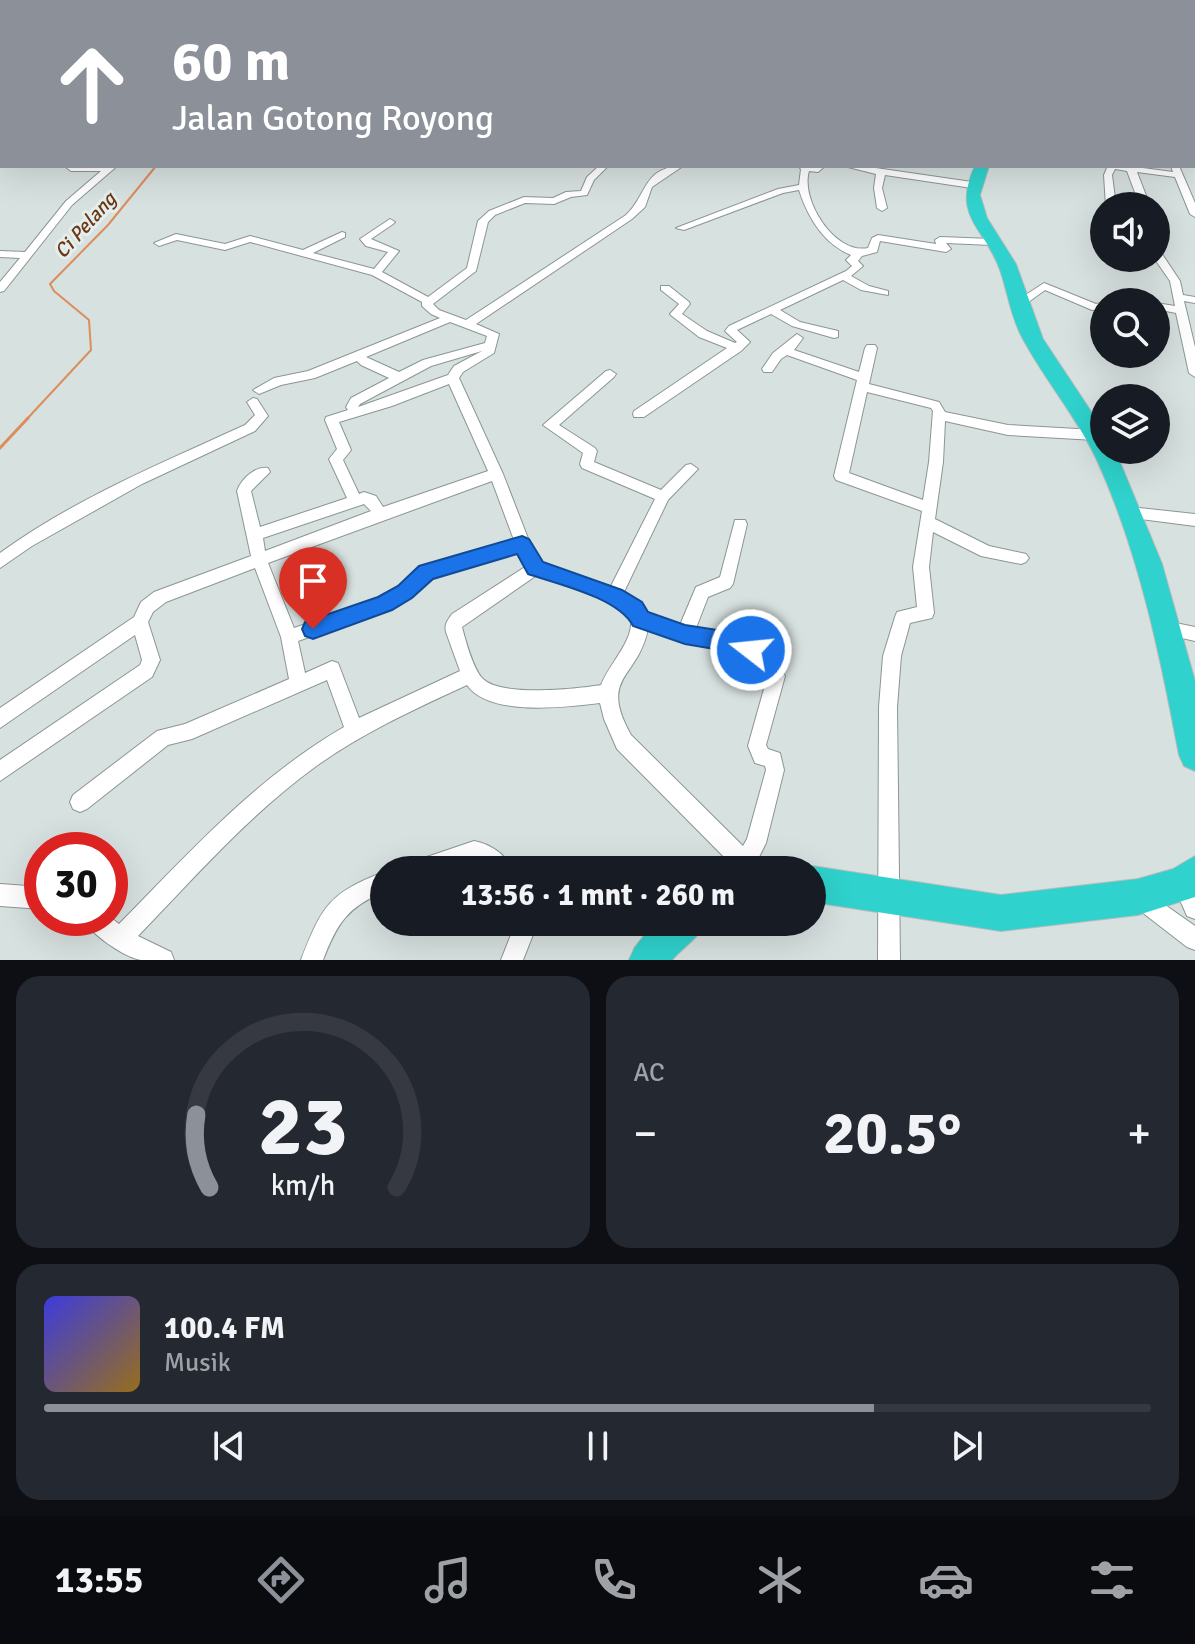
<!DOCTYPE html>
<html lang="id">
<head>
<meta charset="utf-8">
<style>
	body { margin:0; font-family:Signika,sans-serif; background:#242831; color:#f1f3f6; height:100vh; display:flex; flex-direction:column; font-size:30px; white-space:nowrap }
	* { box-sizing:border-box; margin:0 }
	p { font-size:26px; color:#9ea1a6 }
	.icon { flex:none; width:44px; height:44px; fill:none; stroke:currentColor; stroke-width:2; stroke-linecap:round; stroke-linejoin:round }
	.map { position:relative; height:960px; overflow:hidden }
	.sheet { display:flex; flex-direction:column; gap:16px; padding:16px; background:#0d0f14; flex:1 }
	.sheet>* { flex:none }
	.top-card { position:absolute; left:0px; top:0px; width:1196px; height:168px; box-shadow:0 8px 32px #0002; background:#8c9099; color:#fff; overflow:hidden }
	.controls { position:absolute; left:1090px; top:192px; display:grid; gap:16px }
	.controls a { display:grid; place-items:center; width:80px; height:80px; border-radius:50%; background:#171b24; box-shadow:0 8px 32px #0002; font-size:40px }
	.speed { position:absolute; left:24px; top:832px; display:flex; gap:16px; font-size:40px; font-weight:700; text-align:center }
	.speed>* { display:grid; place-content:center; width:104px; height:104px; border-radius:50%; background:#171b24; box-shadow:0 8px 32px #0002; line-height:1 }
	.speed .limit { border:12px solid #d22; background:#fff; color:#111 }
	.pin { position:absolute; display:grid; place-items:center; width:68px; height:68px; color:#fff; margin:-82px -34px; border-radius:50% 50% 50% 0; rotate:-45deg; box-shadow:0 0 8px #0007 }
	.pin .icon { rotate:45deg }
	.me { position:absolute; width:88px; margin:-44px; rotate:286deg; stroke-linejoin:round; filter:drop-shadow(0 0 6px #0008) }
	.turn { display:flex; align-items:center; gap:28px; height:168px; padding:0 40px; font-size:36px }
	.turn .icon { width:104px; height:104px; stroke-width:2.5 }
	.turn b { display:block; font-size:56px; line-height:68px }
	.big { font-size:60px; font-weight:700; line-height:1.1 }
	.sheet .card { flex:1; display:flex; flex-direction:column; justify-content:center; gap:12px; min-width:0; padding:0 28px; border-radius:24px; background:#242831 }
	.sheet .dial { align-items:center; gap:0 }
	.dial svg { height:208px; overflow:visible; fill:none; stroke:#363941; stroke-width:7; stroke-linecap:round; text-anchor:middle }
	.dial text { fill:#f1f3f6; stroke:none }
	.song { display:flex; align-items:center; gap:24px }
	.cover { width:96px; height:96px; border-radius:12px; background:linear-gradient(135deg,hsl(240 70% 55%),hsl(40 70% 35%)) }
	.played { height:8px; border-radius:4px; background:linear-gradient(90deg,#8c9099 75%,#363941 75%) }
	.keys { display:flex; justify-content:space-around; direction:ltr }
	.heat { display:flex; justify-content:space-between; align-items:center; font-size:44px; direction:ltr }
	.sheet .tiles { flex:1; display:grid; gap:16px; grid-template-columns:1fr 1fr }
	.card:last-child { grid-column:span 2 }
	.trip { position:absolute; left:370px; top:856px; width:456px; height:80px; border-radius:40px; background:#171b24; box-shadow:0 8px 32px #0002; font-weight:700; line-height:80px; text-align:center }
	.menu { display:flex; height:128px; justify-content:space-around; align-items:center; background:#090b0e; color:#9ea1a6 }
	.menu .icon { width:56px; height:56px }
	.menu .current { color:#8c9099 }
	.menu b { font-size:36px; color:#f1f3f6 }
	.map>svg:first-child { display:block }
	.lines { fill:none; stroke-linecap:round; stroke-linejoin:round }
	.stream-far1 { stroke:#dd8d5c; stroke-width:2 }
	.stream { stroke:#dd8d5c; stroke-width:3 }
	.street-casing { stroke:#8c9595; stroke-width:2 }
	.secondary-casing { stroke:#8c9595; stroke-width:20 }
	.highway-casing { stroke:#babbbb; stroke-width:2 }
	.street { fill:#fff; fill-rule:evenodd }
	.secondary { stroke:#fff; stroke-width:18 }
	.highway { fill:#2fd2cc; fill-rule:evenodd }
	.route { fill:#1a73e8; stroke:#114b97; stroke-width:2 }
	.labels { text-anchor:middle; stroke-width:6; stroke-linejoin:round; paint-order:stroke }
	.far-water-label { font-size:20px; font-style:italic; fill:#6b3612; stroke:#e4eeed }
</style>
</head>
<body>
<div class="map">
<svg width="1195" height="960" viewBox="0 0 1195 960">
	<rect width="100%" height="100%" fill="#d7e1e0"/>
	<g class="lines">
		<!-- stream-far1 -->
		<g class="stream-far1">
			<polyline points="394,2 398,0"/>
			<polyline points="26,420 91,350 89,320 54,291 50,284 108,225 156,166"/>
		</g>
		<!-- stream -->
		<polyline class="stream" points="0,448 28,418"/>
		<defs>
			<g id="street">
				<polygon points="226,0 232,0 225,2"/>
				<polygon points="245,0 251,0 244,2"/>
				<polygon points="265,0 271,0 264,2"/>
				<polygon points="365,0 371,0 372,2 366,2"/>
				<polygon points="715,0 721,0 722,2 716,2"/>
				<polygon points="809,0 840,0 843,2 806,2"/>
				<polygon points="0,76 2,76 0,81"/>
				<polygon points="68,166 117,166 72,205 4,291 0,292 0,282 20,258 0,257 0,251 25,252 66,201 101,171 71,171 67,168"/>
				<path d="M599 166H608L594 180 587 195 571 197 554 204 525 203 495 215 488 222 476 271 433 304 439 310 466 320 626 215C647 196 643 166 683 166L652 187 645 207 632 219 476 324 499 334 494 353 463 372 459 378 503 474 536 559 540 563 610 588 655 499 582 468 580 464 583 453 543 425 606 371 610 370 616 374 614 377 559 425 595 448 597 451 594 462 661 490 686 465 691 464 698 469 668 500 623 594 645 608 647 614 680 625 696 587 720 577 735 520H745L747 524 733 584 730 588 708 597 696 628 753 640 759 650 757 655 778 665 785 676 766 745 768 749 780 753 784 770 766 843 757 861 762 870H737L617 749 604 719 600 703C566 707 489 717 467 685 415 709 362 733 315 767 249 815 195 877 138 936L171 952 174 960C164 960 151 960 141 960 124 957 90 934 83 918L110 917 119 924C189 853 257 777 344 727L327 680 192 739 168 745 87 809 80 812 73 809 70 802 73 795 157 731 185 724 289 679 281 637 255 568 166 602 153 612 148 622 160 660 152 677 0 781V760L140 665 142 660 135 635 0 728V708L134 617 141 602 154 592 251 556 237 491C241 479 255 466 268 468L270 472 251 491 260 527 347 498 329 459 337 449 325 420 326 417 348 410 346 407 351 398 389 378 361 365 357 361 315 378 281 385 259 394 253 390 274 378 308 371 440 318 431 314 422 306V302L372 275 250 242 225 250 177 240 159 246 154 243 176 234 225 244 250 236 303 250 342 232 345 233V237L313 253 374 269 388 252 366 246 360 239 390 219 395 222 393 224 371 239 399 251 382 272 428 297 467 268 478 221 489 211 524 197 553 198 566 192 581 191 587 177ZM450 322 487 336 485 343 423 360 399 372 366 357ZM482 351 454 366 448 375 358 407 360 404 431 366ZM449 384 488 471 383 507 376 496 364 492 359 494 343 460 351 450 339 422 392 406ZM492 481 514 540 420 567 399 587 379 599 294 628 268 563ZM364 504 371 511 265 551 263 538ZM518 551 525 567 452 614C448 620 444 624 446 632L460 671 359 718 338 663 332 661 305 673 298 641 390 609 411 597 431 577ZM537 575 608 601 631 617C634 642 610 662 601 685 576 689 502 697 483 679 473 669 466 642 462 627ZM648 629 685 641 741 652 738 658 741 664 767 678 748 746 755 763 765 766 766 770 747 839 743 846 631 735C598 676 638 679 648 629Z"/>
				<path d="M798 166H825L818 172 809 171C800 200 835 255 868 248L872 238 878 235 936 244 935 240 940 237 992 239 997 242 992 245 946 243 951 249 946 252 880 241 877 252 862 256 858 261 863 266 851 276 869 286 888 291V295L861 290 843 280 780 310 800 322 838 331V337L834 338 792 326 771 314 737 330 750 342 741 351 644 417H634L633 414 634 411 727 348 699 337 672 316 670 314 679 304 661 290V286H669L689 302 690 304 682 314 707 331 735 343 737 342 725 331 729 326 846 271 852 266 846 260 851 255C824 244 808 218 799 190L783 193 684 230 676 228 778 189 799 185 801 169Z"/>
				<polygon points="844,166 862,166 972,182 976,185 972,188 885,175 882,188 887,208 882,211 877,208 874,188 876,174"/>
				<polygon points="1104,166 1128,166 1173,172 1171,166 1179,166 1195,203 1195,217 1190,214 1175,177 1137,172 1150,206 1140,206 1127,171 1115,169 1112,175 1116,206 1106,206 1104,175 1107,168"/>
				<polygon points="1156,250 1160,251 1180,281 1183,295 1195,297 1195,303 1184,301 1195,347 1195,377 1189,373 1176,313 1156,309 1156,303 1175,306 1170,281 1154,258"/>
				<polygon points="1044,283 1096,304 1104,302 1105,302 1104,309 1092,310 1045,290 1023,306 1015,306 1015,302"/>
				<polygon points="1121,297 1136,300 1137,302 1117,302 1117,298"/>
				<path d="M797 334 803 338 794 350 859 372 865 348 867 345H875L877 348 869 384 939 402 945 412 1008 425 1095 430 1102 435 1095 440 1008 435 945 421 943 462 935 519 989 546 1026 554 1029 558 1026 562 1021 564 981 556 933 532 929 567 934 613 932 618 910 623 901 656 897 707 900 960H878L879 707 883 656 895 617 897 612 917 607 913 567 922 511 836 480 834 476 857 380 787 355 781 359 772 372H764L762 369 773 353ZM867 392 931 408 933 411 929 462 923 500 849 473Z"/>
				<path d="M253 398 257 399 268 416 255 431 142 484 32 546 0 568V553C74 499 162 463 245 425L255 415 247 402Z"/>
				<polygon points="1130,507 1195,514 1195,526 1125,517 1123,513 1125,509"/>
				<polygon points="1166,621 1195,627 1195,641 1160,633 1158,628 1160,623"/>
				<path d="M474 841C490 844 506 854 512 870H487L479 862 474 861 447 870H406L409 863Z"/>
				<path d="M384 872V892C347 907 337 924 323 960H301C322 906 329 893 384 872Z"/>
				<polygon points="1183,874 1190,877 1195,886 1195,919 1187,916 1173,884 1176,877"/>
				<polygon points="0,884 42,887 42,909 0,906"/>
				<polygon points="1141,888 1195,926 1195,950 1187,947 1134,906 1130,899 1134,892"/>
				<polygon points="516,922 538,922 523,960 501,960"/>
			</g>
			<polyline id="secondary" points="543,0 552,2"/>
			<g id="highway">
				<rect x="1194" y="140" width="1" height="8"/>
				<path d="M975 166H989L980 195 987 218 1016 264 1043 339 1104 431V450H1115L1162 564 1195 681V771L1184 766 1179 755C1160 654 1139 552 1096 458 1076 416 1045 380 1023 339 1011 318 1008 293 1000 270 985 227 951 217 975 166Z"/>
				<polygon points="1195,856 1195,897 1138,915 1001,931 812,902 812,870 802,870 812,866 1001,895 1138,879 1173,869"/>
				<path d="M655 922H706C699 938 684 946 672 960H629L635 947Z"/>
			</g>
		</defs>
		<!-- street casing -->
		<use href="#street" class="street-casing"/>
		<!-- secondary casing -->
		<use href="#secondary" class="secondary-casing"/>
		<!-- highway casing -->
		<use href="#highway" class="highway-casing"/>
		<!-- street -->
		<use href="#street" class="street"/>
		<!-- secondary -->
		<use href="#secondary" class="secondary"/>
		<!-- highway -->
		<use href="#highway" class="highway"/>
	</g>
	<!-- route -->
	<path class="route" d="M522 536 529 539 543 562 622 590 642 602 648 612 685 625 743 634 758 643 762 650 758 657 751 660 738 653 685 644 633 626C619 598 558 584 528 574L517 554 433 579 412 598 392 610 313 639 305 636 302 629 305 622 378 597 398 586 419 566Z"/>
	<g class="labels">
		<!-- far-water labels -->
		<g class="far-water-label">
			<text transform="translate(85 225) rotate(-48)" y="7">Ci Pelang</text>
		</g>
	</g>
</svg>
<div class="controls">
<a><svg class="icon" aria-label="sound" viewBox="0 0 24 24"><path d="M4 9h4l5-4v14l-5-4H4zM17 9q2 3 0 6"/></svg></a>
<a><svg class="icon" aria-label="search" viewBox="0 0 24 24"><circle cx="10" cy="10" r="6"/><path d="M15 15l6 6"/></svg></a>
<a><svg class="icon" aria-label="layers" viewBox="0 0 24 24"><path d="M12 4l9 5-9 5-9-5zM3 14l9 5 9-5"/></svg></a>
</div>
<div class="speed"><div class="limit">30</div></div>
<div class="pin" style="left:313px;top:629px;background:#d93025"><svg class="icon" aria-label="arrive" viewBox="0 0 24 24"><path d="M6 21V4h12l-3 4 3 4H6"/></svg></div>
<svg class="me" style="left:751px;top:650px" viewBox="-20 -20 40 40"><circle r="17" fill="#1a73e8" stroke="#fff" stroke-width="3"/><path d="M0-11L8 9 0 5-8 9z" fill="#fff"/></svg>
<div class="trip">13:56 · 1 mnt · 260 m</div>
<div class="top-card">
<div class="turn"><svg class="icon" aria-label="ahead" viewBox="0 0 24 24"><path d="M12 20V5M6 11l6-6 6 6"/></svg><div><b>60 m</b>Jalan Gotong Royong</div></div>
</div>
</div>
<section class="sheet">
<div class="tiles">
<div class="card dial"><svg viewBox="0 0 100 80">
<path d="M14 69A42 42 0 1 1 86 69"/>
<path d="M14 69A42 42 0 0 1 9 41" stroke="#8c9099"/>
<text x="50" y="56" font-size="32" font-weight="700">23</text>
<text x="50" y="72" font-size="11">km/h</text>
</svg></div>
<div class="card"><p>AC</p>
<div class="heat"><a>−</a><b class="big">20.5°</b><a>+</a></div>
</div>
<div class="card">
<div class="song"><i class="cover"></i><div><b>100.4 FM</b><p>Musik</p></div></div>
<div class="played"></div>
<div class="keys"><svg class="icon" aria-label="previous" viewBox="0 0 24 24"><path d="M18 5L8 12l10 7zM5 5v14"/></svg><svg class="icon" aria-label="pause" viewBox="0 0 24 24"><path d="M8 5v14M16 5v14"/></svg><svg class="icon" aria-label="next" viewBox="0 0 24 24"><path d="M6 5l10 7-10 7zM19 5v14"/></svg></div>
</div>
</div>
</section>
<nav class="menu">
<b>13:55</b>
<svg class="icon current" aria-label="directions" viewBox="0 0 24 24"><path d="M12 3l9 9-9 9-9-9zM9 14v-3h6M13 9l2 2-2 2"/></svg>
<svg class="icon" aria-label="music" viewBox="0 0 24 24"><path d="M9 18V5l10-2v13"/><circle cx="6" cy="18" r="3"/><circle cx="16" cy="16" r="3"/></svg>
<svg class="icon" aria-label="phone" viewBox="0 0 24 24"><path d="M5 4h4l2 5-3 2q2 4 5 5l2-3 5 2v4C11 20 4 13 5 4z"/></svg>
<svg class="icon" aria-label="climate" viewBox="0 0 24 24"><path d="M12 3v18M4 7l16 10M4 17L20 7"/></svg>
<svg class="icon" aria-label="car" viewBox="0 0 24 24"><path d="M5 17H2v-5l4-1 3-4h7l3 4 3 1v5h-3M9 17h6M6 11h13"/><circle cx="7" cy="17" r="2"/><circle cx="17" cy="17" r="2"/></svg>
<svg class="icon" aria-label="filters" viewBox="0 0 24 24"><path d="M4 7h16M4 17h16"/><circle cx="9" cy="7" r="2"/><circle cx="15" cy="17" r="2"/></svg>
</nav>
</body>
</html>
